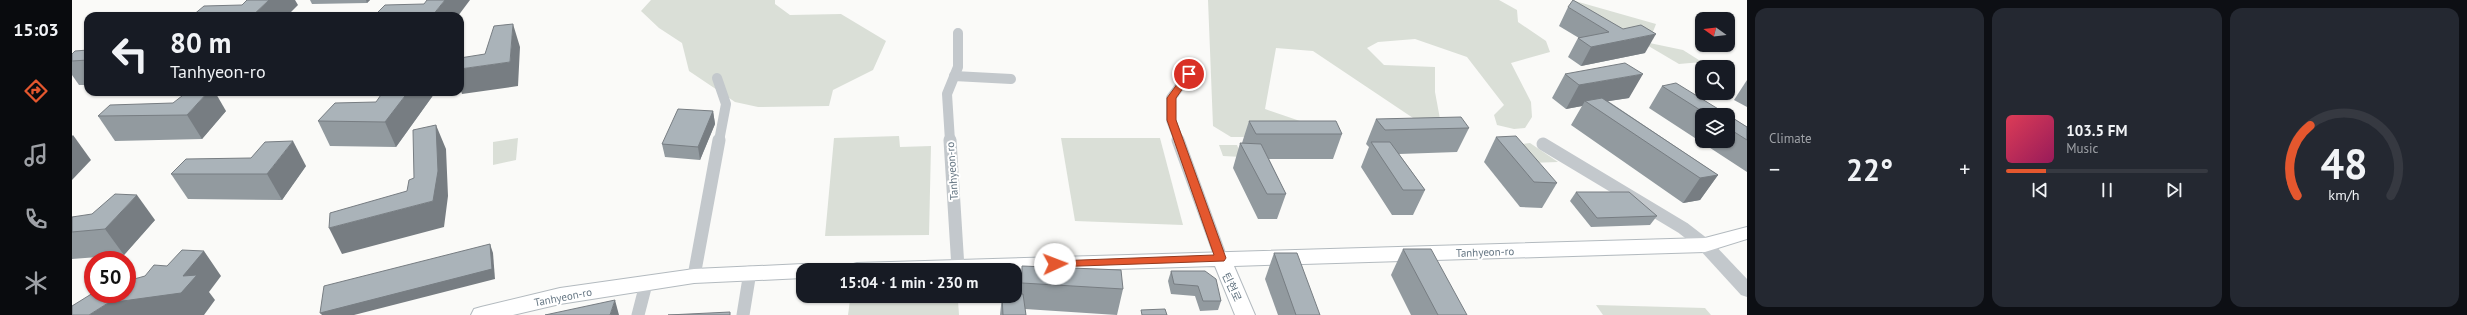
<!DOCTYPE html>
<html lang="en">
<head>
<meta charset="utf-8">
<style>
	body { margin:0; font-family:"PT Sans","Noto Sans KR",sans-serif; background:#242831; color:#f1f3f6; height:100vh; display:flex; flex-direction:column; font-size:15px; white-space:nowrap }
	* { box-sizing:border-box; margin:0 }
	p { font-size:13px; color:#9ea1a6 }
	.icon { flex:none; width:22px; height:22px; fill:none; stroke:currentColor; stroke-width:2; stroke-linecap:round; stroke-linejoin:round }
	.map { position:relative; flex:1; overflow:hidden }
	.sheet { display:flex; flex-direction:column; gap:8px; padding:8px; background:#0d0f14; width:720px }
	.sheet>* { flex:none }
	.banner { position:absolute; left:12px; top:12px; width:380px; height:84px; border-radius:12px; box-shadow:0 1px 3px #0004; background:#171b24; color:#f1f3f6; overflow:hidden }
	.needle { width:26px; rotate:285deg }
	.buttons { position:absolute; left:1623px; top:12px; display:grid; gap:8px }
	.buttons a { display:grid; place-items:center; width:40px; height:40px; border-radius:8px; background:#171b24; box-shadow:0 1px 3px #0004; font-size:20px }
	.speed { position:absolute; left:12px; top:251px; display:flex; gap:8px; font-size:20px; font-weight:700; text-align:center }
	.speed>* { display:grid; place-content:center; width:52px; height:52px; border-radius:50%; background:#171b24; box-shadow:0 1px 3px #0004; line-height:1 }
	.speed .limit { border:6px solid #d22; background:#fff; color:#111 }
	.pin { position:absolute; display:grid; place-items:center; width:34px; height:34px; color:#fff; margin:-17px; border:2px solid #fff; border-radius:50%; box-shadow:0 1px 4px #0007 }
	.me { position:absolute; width:44px; margin:-22px; rotate:88deg; stroke-linejoin:round; filter:drop-shadow(0 0 3px #0008) }
	.turn { display:flex; align-items:center; gap:14px; height:84px; padding:0 20px; font-size:18px }
	.turn .icon { width:52px; height:52px; stroke-width:2.5 }
	.turn b { display:block; font-size:28px; line-height:34px }
	.big { font-size:30px; font-weight:600; line-height:1.1 }
	.sheet .widget { flex:1; display:flex; flex-direction:column; justify-content:center; gap:6px; min-width:0; padding:0 14px; border-radius:12px; background:#242831 }
	.sheet .dial { align-items:center; gap:0 }
	.dial svg { height:104px; overflow:visible; fill:none; stroke:#363941; stroke-width:7; stroke-linecap:round; text-anchor:middle }
	.dial text { fill:#f1f3f6; stroke:none }
	.song { display:flex; align-items:center; gap:12px }
	.cover { width:48px; height:48px; border-radius:6px; background:linear-gradient(135deg,hsl(350 70% 55%),hsl(330 70% 35%)) }
	.played { height:4px; border-radius:2px; background:linear-gradient(90deg,#e4572e 20%,#363941 20%) }
	.keys { display:flex; justify-content:space-around; direction:ltr }
	.heat { display:flex; justify-content:space-between; align-items:center; font-size:22px; direction:ltr }
	.sheet .tiles { flex:1; display:grid; gap:8px; grid-template-columns:repeat(3,1fr) }
	.trip { position:absolute; left:724px; top:263px; width:226px; height:40px; border-radius:12px; background:#171b24; box-shadow:0 1px 3px #0004; font-weight:600; line-height:40px; text-align:center }
	main { display:flex; flex:1; min-height:0 }
	.menu { display:flex; flex-direction:column; width:72px; justify-content:space-around; align-items:center; background:#090b0e; color:#9ea1a6 }
	.menu .icon { width:28px; height:28px }
	.menu .selected { color:#e4572e }
	.menu b { font-size:18px; color:#f1f3f6 }
	.map>svg:first-child { display:block }
	.green { fill:#dadfd7 }
	.lines { fill:none; stroke-linecap:round; stroke-linejoin:round }
	.secondary-casing { stroke:#b3babf; stroke-width:2 }
	.minor-far1 { stroke:#c3c8cc; stroke-width:10 }
	.minor { stroke:#c3c8cc; stroke-width:13 }
	.tertiary { fill:#c3c8cc; fill-rule:evenodd }
	.secondary { fill:#fff; fill-rule:evenodd }
	.wall { fill:#929a9f }
	.shaded-wall { fill:#777d82 }
	.building { fill:#aab3b9; stroke:#777d82 }
	.route { fill:#e4572e; stroke:#94391e }
	.labels { text-anchor:middle; stroke-width:4; stroke-linejoin:round; paint-order:stroke }
	.street-label { font-size:11px; fill:#657683; stroke:#fff }
</style>
</head>
<body>
<main>
<nav class="menu">
<b>15:03</b>
<svg class="icon selected" aria-label="directions" viewBox="0 0 24 24"><path d="M12 3l9 9-9 9-9-9zM9 14v-3h6M13 9l2 2-2 2"/></svg>
<svg class="icon" aria-label="music" viewBox="0 0 24 24"><path d="M9 18V5l10-2v13"/><circle cx="6" cy="18" r="3"/><circle cx="16" cy="16" r="3"/></svg>
<svg class="icon" aria-label="phone" viewBox="0 0 24 24"><path d="M5 4h4l2 5-3 2q2 4 5 5l2-3 5 2v4C11 20 4 13 5 4z"/></svg>
<svg class="icon" aria-label="climate" viewBox="0 0 24 24"><path d="M12 3v18M4 7l16 10M4 17L20 7"/></svg>
</nav>
<div class="map">
<svg width="1675" height="315" viewBox="0 0 1675 315">
	<rect width="100%" height="100%" fill="#fafaf8"/>
	<!-- green -->
	<g class="green">
		<polygon points="579,0 703,0 703,4 718,15 769,14 814,41 801,70 761,90 757,106 686,107 663,102 617,71 610,43 587,28 569,11"/>
		<polygon points="1136,0 1427,0 1445,10 1446,22 1474,41 1478,52 1439,63 1459,102 1460,117 1453,128 1442,129 1425,125 1422,115 1432,105 1395,57 1343,39 1306,42 1295,48 1312,65 1363,67 1363,92 1368,119 1350,124 1241,51 1204,48 1193,109 1228,121 1227,132 1202,137 1159,137 1141,126"/>
		<polygon points="1503,1 1584,24 1579,37 1495,13"/>
		<polygon points="1568,41 1611,50 1630,62 1607,64"/>
		<polygon points="827,136 828,147 859,146 857,235 753,236 762,138"/>
		<polygon points="446,138 444,160 421,165 421,142"/>
		<polygon points="989,138 1088,138 1111,225 1003,221"/>
		<polygon points="1458,143 1486,162 1456,163 1440,145"/>
		<polygon points="1147,145 1165,145 1170,157 1151,156"/>
		<polygon points="778,300 886,300 887,315 776,315"/>
		<polygon points="1524,305 1633,308 1639,315 1531,315"/>
	</g>
	<g class="lines">
		<defs>
			<g id="secondary">
				<polygon points="1675,227 1675,239 1633,252 1162,266 1183,315 1163,315 1143,266 943,272 943,270 775,270 778,265 785,263 1633,238"/>
				<polygon points="731,264 738,266 740,270 731,270 731,278 622,283 488,304 441,315 399,315 402,309 409,307 488,288 622,269"/>
			</g>
		</defs>
		<!-- secondary casing -->
		<use href="#secondary" class="secondary-casing"/>
		<!-- minor-far1 -->
		<g class="minor-far1">
			<polyline points="882,76 939,79"/>
			<polyline points="645,78 654,104 647,141"/>
			<polyline points="878,141 875,94 886,67 886,33"/>
			<polyline points="1107,141 1099,120 1099,98 1117,74"/>
		</g>
		<!-- minor -->
		<g class="minor">
			<polyline points="878,140 886,268"/>
			<polyline points="1106,140 1149,258"/>
			<polyline points="1471,144 1611,228 1633,245"/>
			<polyline points="622,276 647,140"/>
			<polyline points="566,315 574,284"/>
			<polyline points="671,315 678,272"/>
		</g>
		<!-- tertiary -->
		<polygon class="tertiary" points="1633,239 1639,241 1675,279 1675,297 1669,295 1627,249 1625,245 1627,241"/>
		<!-- secondary -->
		<use href="#secondary" class="secondary"/>
	</g>
	<!-- wall -->
	<g class="wall">
		<polygon points="238,0 298,0 295,3 240,4"/>
		<polygon points="1496,7 1573,53 1509,66 1496,57 1506,38 1507,38 1487,26"/>
		<polygon points="16,50 16,85 7,85 0,75 0,54"/>
		<polygon points="1493,74 1557,98 1536,101 1646,175 1628,200 1611,203 1499,125 1510,106 1494,109 1480,98"/>
		<polygon points="1675,80 1675,107 1662,100"/>
		<polygon points="1590,86 1656,115 1630,115 1630,141 1656,141 1656,115 1675,127 1675,172 1577,108"/>
		<polygon points="204,92 256,92 254,94"/>
		<polygon points="362,94 324,147 258,146 246,121"/>
		<polygon points="154,111 130,139 43,141 26,116"/>
		<polygon points="641,111 643,124 628,160 593,157 590,144"/>
		<polygon points="1304,119 1397,128 1385,152 1327,154 1353,190 1341,215 1320,215 1289,167 1297,147 1294,144"/>
		<polygon points="1177,121 1270,134 1261,159 1197,159 1214,194 1205,219 1186,219 1161,168 1168,143 1170,143"/>
		<polygon points="1424,137 1485,183 1470,208 1448,207 1412,162"/>
		<polygon points="234,166 210,200 116,199 99,174"/>
		<polygon points="1504,192 1585,216 1578,225 1519,227 1498,201"/>
		<polygon points="0,217 83,220 52,255 0,259"/>
		<polygon points="1331,249 1395,315 1339,315 1319,275"/>
		<polygon points="1202,253 1248,315 1206,315 1193,279"/>
		<polygon points="950,266 1051,289 1045,315 953,309 954,315 928,315 930,296 943,296 948,294"/>
		<polygon points="1099,271 1133,271 1149,301 1146,310 1128,311 1123,296 1099,294 1096,281"/>
	</g>
	<!-- shaded-wall -->
	<g class="shaded-wall">
		<polygon points="197,0 223,0 226,5 215,16 180,16"/>
		<polygon points="294,0 298,0 295,3"/>
		<polygon points="373,0 398,0 386,16 360,16"/>
		<polygon points="441,24 448,47 446,86 390,94 388,88 388,69 438,62"/>
		<polygon points="1584,34 1573,53 1509,66 1519,47"/>
		<polygon points="1571,74 1557,98 1518,104 1513,101 1510,106 1494,109 1507,85"/>
		<polygon points="136,92 143,92 154,111 130,139 115,115"/>
		<polygon points="336,92 362,92 362,94 324,147 313,122"/>
		<polygon points="641,111 643,124 628,160 626,147"/>
		<polygon points="364,125 374,149 376,196 372,227 270,254 257,228 361,201"/>
		<polygon points="1,135 19,160 0,180 0,136"/>
		<polygon points="221,141 234,166 210,200 195,174"/>
		<polygon points="1646,175 1628,200 1611,203 1628,178"/>
		<polygon points="65,195 83,220 52,255 33,229"/>
		<polygon points="418,244 421,253 423,279 282,315 250,315 248,313"/>
		<polygon points="132,251 149,276 137,292 143,300 132,315 17,315 36,303"/>
		<polygon points="543,300 547,315 538,315"/>
	</g>
	<!-- building -->
	<g class="building">
		<polygon points="175,0 197,0 180,16 120,16 132,6 170,5"/>
		<polygon points="355,0 373,0 360,16 302,16 313,5 352,4"/>
		<polygon points="1501,0 1551,29 1569,25 1584,34 1519,47 1506,38 1537,32 1496,7"/>
		<polygon points="441,24 438,62 388,69 388,58 413,54 422,26"/>
		<polygon points="16,50 16,60 0,61 0,54 3,51"/>
		<polygon points="1553,63 1571,74 1507,85 1493,74"/>
		<polygon points="1604,83 1656,115 1636,115 1590,86"/>
		<polygon points="115,92 136,92 115,115 26,116 38,105 101,103"/>
		<polygon points="311,92 336,92 313,122 246,121 263,103 304,102"/>
		<polygon points="1530,98 1646,175 1628,178 1513,101"/>
		<polygon points="606,109 641,111 626,147 590,144"/>
		<polygon points="1656,115 1675,127 1675,140 1656,128"/>
		<polygon points="1389,117 1397,128 1313,130 1304,119"/>
		<polygon points="1177,121 1264,121 1270,134 1184,134"/>
		<polygon points="364,125 366,171 361,201 257,228 258,213 335,191 337,180 342,178 341,130"/>
		<polygon points="1444,136 1485,183 1462,182 1424,137"/>
		<polygon points="221,141 195,174 99,174 114,159 179,158 193,142"/>
		<polygon points="1299,142 1318,142 1353,190 1331,190"/>
		<polygon points="1168,143 1189,144 1214,194 1195,194"/>
		<polygon points="1504,192 1557,192 1585,216 1525,218"/>
		<polygon points="43,194 65,195 33,229 0,232 0,217 20,214"/>
		<polygon points="418,244 420,269 248,313 252,286"/>
		<polygon points="1331,249 1359,249 1395,315 1366,315"/>
		<polygon points="110,250 132,251 111,276 125,275 109,293 36,303 17,315 0,315 0,306 21,293 21,294 55,294 55,281 73,276 82,265 95,266"/>
		<polygon points="1202,253 1225,253 1248,315 1224,315"/>
		<polygon points="950,266 1049,270 1051,289 950,283"/>
		<polygon points="1099,271 1133,271 1144,279 1149,301 1131,301 1126,286 1102,284"/>
		<polygon points="943,294 951,294 954,315 931,315 930,296 943,296"/>
		<polygon points="543,300 538,315 473,315"/>
		<polygon points="1093,309 1095,315 1070,315 1069,310"/>
		<polygon points="658,312 658,315 596,315"/>
	</g>
	<!-- route -->
	<polygon class="route" points="1114,72 1121,74 1104,98 1104,120 1154,258 1152,261 979,267 979,262 983,261 1142,255 1095,120 1095,98"/>
	<g class="labels">
		<!-- street labels -->
		<g class="street-label">
			<text transform="translate(880 171) rotate(-94)" y="4">Tanhyeon-ro</text>
			<text transform="translate(1413 252) rotate(-2)" y="4">Tanhyeon-ro</text>
			<text transform="translate(1160 287) rotate(65)" y="4">탄현로</text>
			<text transform="translate(491 297) rotate(-11)" y="4">Tanhyeon-ro</text>
		</g>
	</g>
</svg>
<div class="buttons">
<a><svg class="needle" viewBox="-14 -14 28 28"><path d="M0-13l5 13h-10z" fill="#e53935"/><path d="M0 13l5-13h-10z" fill="#9ea1a6"/></svg></a>
<a><svg class="icon" aria-label="search" viewBox="0 0 24 24"><circle cx="10" cy="10" r="6"/><path d="M15 15l6 6"/></svg></a>
<a><svg class="icon" aria-label="layers" viewBox="0 0 24 24"><path d="M12 4l9 5-9 5-9-5zM3 14l9 5 9-5"/></svg></a>
</div>
<div class="speed"><div class="limit">50</div></div>
<div class="pin" style="left:1117px;top:74px;background:#d93025"><svg class="icon" aria-label="arrive" viewBox="0 0 24 24"><path d="M6 21V4h12l-3 4 3 4H6"/></svg></div>
<svg class="me" style="left:983px;top:264px" viewBox="-20 -20 40 40"><circle r="19" fill="#fff"/><path d="M0-13L10 11 0 6-10 11z" fill="#e4572e"/></svg>
<div class="trip">15:04 · 1 min · 230 m</div>
<div class="banner">
<div class="turn"><svg class="icon" aria-label="left" viewBox="0 0 24 24"><path d="M17 20v-9H6M10 6l-5 5 5 5"/></svg><div><b>80 m</b>Tanhyeon-ro</div></div>
</div>
</div>
<section class="sheet">
<div class="tiles">
<div class="widget"><p>Climate</p>
<div class="heat"><a>−</a><b class="big">22°</b><a>+</a></div>
</div>
<div class="widget">
<div class="song"><i class="cover"></i><div><b>103.5 FM</b><p>Music</p></div></div>
<div class="played"></div>
<div class="keys"><svg class="icon" aria-label="previous" viewBox="0 0 24 24"><path d="M18 5L8 12l10 7zM5 5v14"/></svg><svg class="icon" aria-label="pause" viewBox="0 0 24 24"><path d="M8 5v14M16 5v14"/></svg><svg class="icon" aria-label="next" viewBox="0 0 24 24"><path d="M6 5l10 7-10 7zM19 5v14"/></svg></div>
</div>
<div class="widget dial"><svg viewBox="0 0 100 80">
<path d="M14 69A42 42 0 1 1 86 69"/>
<path d="M14 69A42 42 0 0 1 24 15" stroke="#e4572e"/>
<text x="50" y="56" font-size="32" font-weight="700">48</text>
<text x="50" y="72" font-size="11">km/h</text>
</svg></div>
</div>
</section>
</main>
</body>
</html>
